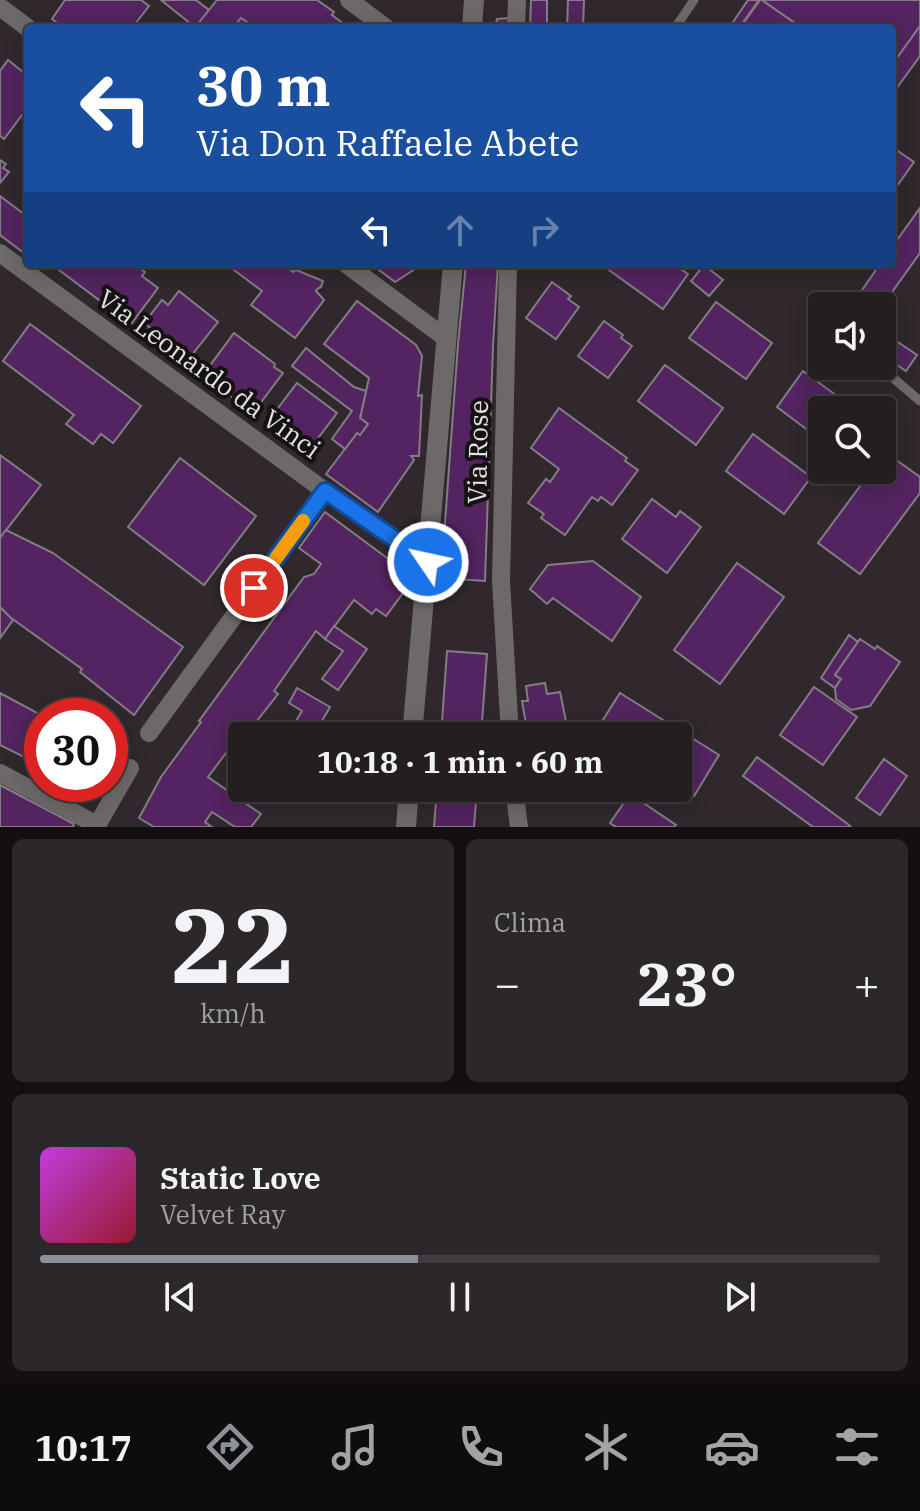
<!DOCTYPE html>
<html lang="it">
<head>
<meta charset="utf-8">
<style>
	body { margin:0; font-family:"IBM Plex Serif",serif; background:#2c272a; color:#f1f3f6; height:100vh; display:flex; flex-direction:column; font-size:30px; white-space:nowrap }
	* { box-sizing:border-box; margin:0 }
	p { font-size:26px; color:#a3a2a5 }
	.icon { flex:none; width:44px; height:44px; fill:none; stroke:currentColor; stroke-width:2; stroke-linecap:round; stroke-linejoin:round }
	.map { position:relative; height:827px; overflow:hidden }
	.side { display:flex; flex-direction:column; gap:12px; padding:12px; background:#141012; flex:1 }
	.side>* { flex:none }
	.banner { position:absolute; left:24px; top:24px; width:872px; height:244px; border-radius:8px; box-shadow:0 4px 20px #0003,0 0 0 2px #413c3f; background:#1a4fa0; color:#fff; overflow:hidden }
	.tools { position:absolute; left:808px; top:292px; display:grid; gap:16px }
	.tools a { display:grid; place-items:center; width:88px; height:88px; border-radius:8px; background:#241e21; box-shadow:0 4px 20px #0003,0 0 0 2px #413c3f; font-size:40px }
	.speed { position:absolute; left:24px; top:698px; display:flex; gap:16px; font-size:40px; font-weight:700; text-align:center }
	.speed>* { display:grid; place-content:center; width:104px; height:104px; border-radius:50%; background:#241e21; box-shadow:0 4px 20px #0003,0 0 0 2px #413c3f; line-height:1 }
	.speed .limit { border:12px solid #d22; background:#fff; color:#111 }
	.pin { position:absolute; display:grid; place-items:center; width:68px; height:68px; color:#fff; margin:-34px; border:4px solid #fff; border-radius:50%; box-shadow:0 2px 8px #0007 }
	.me { position:absolute; width:88px; margin:-44px; rotate:304deg; stroke-linejoin:round; filter:drop-shadow(0 0 6px #0008) }
	.turn { display:flex; align-items:center; gap:28px; height:168px; padding:0 40px; font-size:36px }
	.turn .icon { width:104px; height:104px; stroke-width:2.5 }
	.turn b { display:block; font-size:56px; line-height:68px }
	.lanes { display:flex; align-items:center; height:76px; padding:0 40px; background:#0003; justify-content:center; gap:40px; direction:ltr }
	.lanes .off { opacity:.35 }
	.big { font-size:60px; font-weight:800; line-height:1.1 }
	.side .card { flex:1; display:flex; flex-direction:column; justify-content:center; gap:12px; min-width:0; padding:0 28px; border-radius:12px; background:#2c272a }
	.side .dial { align-items:center; gap:0 }
	.dial b { font-size:104px; line-height:1 }
	.song { display:flex; align-items:center; gap:24px }
	.cover { width:96px; height:96px; border-radius:12px; background:linear-gradient(135deg,hsl(290 70% 55%),hsl(350 70% 35%)) }
	.played { height:8px; border-radius:4px; background:linear-gradient(90deg,#8c9099 45%,#413c3f 45%) }
	.keys { display:flex; justify-content:space-around; direction:ltr }
	.heat { display:flex; justify-content:space-between; align-items:center; font-size:44px; direction:ltr }
	.side .tiles { flex:1; display:grid; gap:12px; grid-template-columns:1fr 1fr }
	.card:last-child { grid-column:span 2 }
	.trip { position:absolute; left:228px; top:722px; width:464px; height:80px; border-radius:8px; background:#241e21; box-shadow:0 4px 20px #0003,0 0 0 2px #413c3f; font-weight:800; line-height:80px; text-align:center }
	.tab-bar { display:flex; height:128px; justify-content:space-around; align-items:center; background:#0e0c0d; color:#a3a2a5 }
	.tab-bar .icon { width:56px; height:56px }
	.tab-bar .current { color:#8c9099 }
	.tab-bar b { font-size:36px; color:#f1f3f6 }
	.map>svg:first-child { display:block }
	.building { fill:#532460; stroke:#837d85; stroke-width:2 }
	.lines { fill:none; stroke-linecap:round; stroke-linejoin:round }
	.service { stroke:#6d6969; stroke-width:9 }
	.minor { stroke:#6d6969; stroke-width:18 }
	.tertiary { stroke:#6d6969; stroke-width:20 }
	.route-casing { stroke:#114b97; stroke-width:20 }
	.route { stroke:#1a73e8; stroke-width:14 }
	.slow { stroke:#f59e0b; stroke-width:14 }
	.labels { text-anchor:middle; stroke-width:8; stroke-linejoin:round; paint-order:stroke }
	.street-label { font-size:26px; fill:#e5e0e2; stroke:#151214 }
</style>
</head>
<body>
<div class="map">
<svg width="920" height="827" viewBox="0 0 920 827">
	<rect width="100%" height="100%" fill="#30282c"/>
	<!-- building -->
	<g class="building">
		<polygon points="65,0 141,0 149,6 132,28 64,28 52,19"/>
		<polygon points="161,0 196,0 209,10 197,25 201,28 196,28"/>
		<polygon points="217,0 317,0 334,12 332,15 349,28 255,28 241,18 233,28 201,28 197,25"/>
		<polygon points="531,0 547,0 547,28 530,28"/>
		<polygon points="568,0 584,0 583,28 567,28"/>
		<polygon points="748,0 759,0 739,28 729,28"/>
		<polygon points="760,0 762,0 802,28 740,28"/>
		<polygon points="762,0 920,0 920,26 892,65 892,28 802,28"/>
		<polygon points="241,18 255,28 233,28"/>
		<polygon points="509,18 509,28 495,28 497,19"/>
		<polygon points="920,26 920,56 896,89 892,86 892,65"/>
		<polygon points="8,60 28,76 28,107 4,139 0,136 0,71"/>
		<polygon points="892,147 914,162 892,193"/>
		<polygon points="0,160 6,164 3,168 9,172 0,183"/>
		<polygon points="0,196 28,217 28,256 0,235"/>
		<polygon points="920,208 920,253 882,306 878,306 860,293 880,264 892,264 892,247"/>
		<polygon points="51,264 133,264 145,272 142,276 158,288 131,324"/>
		<polygon points="226,264 283,264 293,272 296,270 323,281 321,287 317,289 316,291 324,300 295,338 251,305 262,291"/>
		<polygon points="371,264 413,264 418,267 395,282"/>
		<polygon points="466,264 498,264 493,346 485,581 441,578 458,344"/>
		<polygon points="613,264 673,264 688,274 663,309 609,270"/>
		<polygon points="704,265 723,280 709,296 691,281"/>
		<polygon points="552,282 571,296 568,299 579,307 556,339 526,318"/>
		<polygon points="179,291 218,322 187,361 166,345 169,342 144,323 162,300 168,305"/>
		<polygon points="357,301 416,345 422,356 418,396 422,395 419,456 411,456 414,460 378,512 326,474 357,433 360,435 368,424 360,418 369,378 324,344"/>
		<polygon points="716,302 772,343 746,379 689,338"/>
		<polygon points="604,321 623,335 621,338 632,346 608,378 578,356"/>
		<polygon points="30,324 141,406 113,443 101,434 93,444 66,424 74,415 3,361"/>
		<polygon points="234,333 275,364 274,367 283,373 253,413 203,375"/>
		<polygon points="892,338 917,355 906,371 882,355"/>
		<polygon points="306,348 354,387 366,391 360,418 368,424 360,435 357,433 345,449 332,439 352,411 292,366"/>
		<polygon points="665,365 723,408 696,445 638,401"/>
		<polygon points="803,371 856,410 822,410 822,441 777,407"/>
		<polygon points="297,383 337,413 306,454 266,424"/>
		<polygon points="559,408 627,458 625,461 638,470 612,505 601,497 598,501 592,497 565,535 541,518 544,514 528,503 546,479 550,482 559,469 531,448"/>
		<polygon points="753,434 811,477 784,514 726,471"/>
		<polygon points="885,452 920,477 920,493 860,574 818,543 872,470 882,470 882,456"/>
		<polygon points="0,455 41,485 0,538"/>
		<polygon points="180,458 256,516 204,585 128,527"/>
		<polygon points="652,499 676,517 680,511 701,527 667,573 622,539"/>
		<polygon points="325,512 414,578 386,616 376,609 372,614 354,600 325,639 316,631 274,691 278,694 245,736 242,736 242,741 236,749 232,745 208,777 261,814 251,827 235,827 212,812 205,822 212,827 154,827 139,818 161,777 201,722 199,721 304,577 314,574 321,564 299,548"/>
		<polygon points="6,530 53,553 183,647 134,715 80,672 82,669 7,615 0,607 0,538"/>
		<polygon points="593,561 641,597 612,641 553,598 547,604 530,589 548,565"/>
		<polygon points="737,563 784,597 720,684 674,650"/>
		<polygon points="0,607 13,620 0,638"/>
		<polygon points="334,626 367,649 338,690 322,679 343,651 325,639"/>
		<polygon points="849,635 858,642 835,675 841,679 835,688 821,678"/>
		<polygon points="860,639 875,649 877,646 900,662 870,706 851,710 836,699 835,688 841,679 835,675"/>
		<polygon points="447,651 487,654 481,736 441,736"/>
		<polygon points="545,683 547,694 560,692 569,736 528,736 522,701 528,701 526,686"/>
		<polygon points="814,687 857,717 823,765 780,735"/>
		<polygon points="297,688 330,707 320,724 317,723 309,736 287,736 302,711 289,703"/>
		<polygon points="0,693 43,716 42,766 0,745"/>
		<polygon points="620,693 719,755 694,796 678,786 678,736 597,736 594,734"/>
		<polygon points="757,757 849,825 851,827 813,827 743,776"/>
		<polygon points="884,759 907,776 880,815 856,798"/>
		<polygon points="76,784 99,784 95,794"/>
		<polygon points="0,785 74,824 73,827 0,827"/>
		<polygon points="437,788 480,788 479,803 476,802 474,827 434,827"/>
		<polygon points="630,794 676,825 674,827 616,827 610,823"/>
	</g>
	<g class="lines">
		<!-- service -->
		<g class="service">
			<polyline points="675,28 694,0"/>
			<polyline points="751,264 753,265"/>
			<polyline points="879,366 920,401"/>
		</g>
		<!-- minor -->
		<g class="minor">
			<polyline points="349,0 386,28"/>
			<polyline points="0,7 28,28"/>
			<polyline points="516,28 517,0"/>
			<polyline points="0,253 325,491 428,562"/>
			<polyline points="346,264 447,339"/>
			<polyline points="508,264 501,581 510,736"/>
			<polyline points="149,733 325,491"/>
			<polyline points="0,773 97,825"/>
			<polyline points="514,788 519,827"/>
			<polyline points="96,827 130,768"/>
		</g>
		<!-- tertiary -->
		<g class="tertiary">
			<polyline points="472,28 474,0"/>
			<polyline points="412,736 453,264"/>
			<polyline points="406,827 409,788"/>
		</g>
	</g>
	<g class="lines">
		<defs>
			<polyline id="route" points="254,588 325,491 428,562"/>
		</defs>
		<!-- route casing -->
		<use href="#route" class="route-casing"/>
		<!-- route -->
		<use href="#route" class="route"/>
		<!-- slow -->
		<polyline class="slow" points="274,561 303,521"/>
	</g>
	<g class="labels">
		<!-- street labels -->
		<g class="street-label">
			<text transform="translate(209 374) rotate(36)" y="9">Via Leonardo da Vinci</text>
			<text transform="translate(478 452) rotate(-89)" y="9">Via Rose</text>
		</g>
	</g>
</svg>
<div class="tools">
<a><svg class="icon" aria-label="sound" viewBox="0 0 24 24"><path d="M4 9h4l5-4v14l-5-4H4zM17 9q2 3 0 6"/></svg></a>
<a><svg class="icon" aria-label="search" viewBox="0 0 24 24"><circle cx="10" cy="10" r="6"/><path d="M15 15l6 6"/></svg></a>
</div>
<div class="speed"><div class="limit">30</div></div>
<div class="pin" style="left:254px;top:588px;background:#d93025"><svg class="icon" aria-label="arrive" viewBox="0 0 24 24"><path d="M6 21V4h12l-3 4 3 4H6"/></svg></div>
<svg class="me" style="left:428px;top:562px" viewBox="-20 -20 40 40"><circle r="17" fill="#1a73e8" stroke="#fff" stroke-width="3"/><path d="M0-11L8 9 0 5-8 9z" fill="#fff"/></svg>
<div class="trip">10:18 · 1 min · 60 m</div>
<div class="banner">
<div class="turn"><svg class="icon" aria-label="left" viewBox="0 0 24 24"><path d="M17 20v-9H6M10 6l-5 5 5 5"/></svg><div><b>30 m</b>Via Don Raffaele Abete</div></div>
<div class="lanes"><svg class="icon" aria-label="left" viewBox="0 0 24 24"><path d="M17 20v-9H6M10 6l-5 5 5 5"/></svg><svg class="icon off" aria-label="ahead" viewBox="0 0 24 24"><path d="M12 20V5M6 11l6-6 6 6"/></svg><svg class="icon off" aria-label="right" viewBox="0 0 24 24"><path d="M7 20v-9h11M14 6l5 5-5 5"/></svg></div>
</div>
</div>
<section class="side">
<div class="tiles">
<div class="card dial"><b>22</b><p>km/h</p></div>
<div class="card"><p>Clima</p>
<div class="heat"><a>−</a><b class="big">23°</b><a>+</a></div>
</div>
<div class="card">
<div class="song"><i class="cover"></i><div><b>Static Love</b><p>Velvet Ray</p></div></div>
<div class="played"></div>
<div class="keys"><svg class="icon" aria-label="previous" viewBox="0 0 24 24"><path d="M18 5L8 12l10 7zM5 5v14"/></svg><svg class="icon" aria-label="pause" viewBox="0 0 24 24"><path d="M8 5v14M16 5v14"/></svg><svg class="icon" aria-label="next" viewBox="0 0 24 24"><path d="M6 5l10 7-10 7zM19 5v14"/></svg></div>
</div>
</div>
</section>
<nav class="tab-bar">
<b>10:17</b>
<svg class="icon current" aria-label="directions" viewBox="0 0 24 24"><path d="M12 3l9 9-9 9-9-9zM9 14v-3h6M13 9l2 2-2 2"/></svg>
<svg class="icon" aria-label="music" viewBox="0 0 24 24"><path d="M9 18V5l10-2v13"/><circle cx="6" cy="18" r="3"/><circle cx="16" cy="16" r="3"/></svg>
<svg class="icon" aria-label="phone" viewBox="0 0 24 24"><path d="M5 4h4l2 5-3 2q2 4 5 5l2-3 5 2v4C11 20 4 13 5 4z"/></svg>
<svg class="icon" aria-label="climate" viewBox="0 0 24 24"><path d="M12 3v18M4 7l16 10M4 17L20 7"/></svg>
<svg class="icon" aria-label="car" viewBox="0 0 24 24"><path d="M5 17H2v-5l4-1 3-4h7l3 4 3 1v5h-3M9 17h6M6 11h13"/><circle cx="7" cy="17" r="2"/><circle cx="17" cy="17" r="2"/></svg>
<svg class="icon" aria-label="filters" viewBox="0 0 24 24"><path d="M4 7h16M4 17h16"/><circle cx="9" cy="7" r="2"/><circle cx="15" cy="17" r="2"/></svg>
</nav>
</body>
</html>
